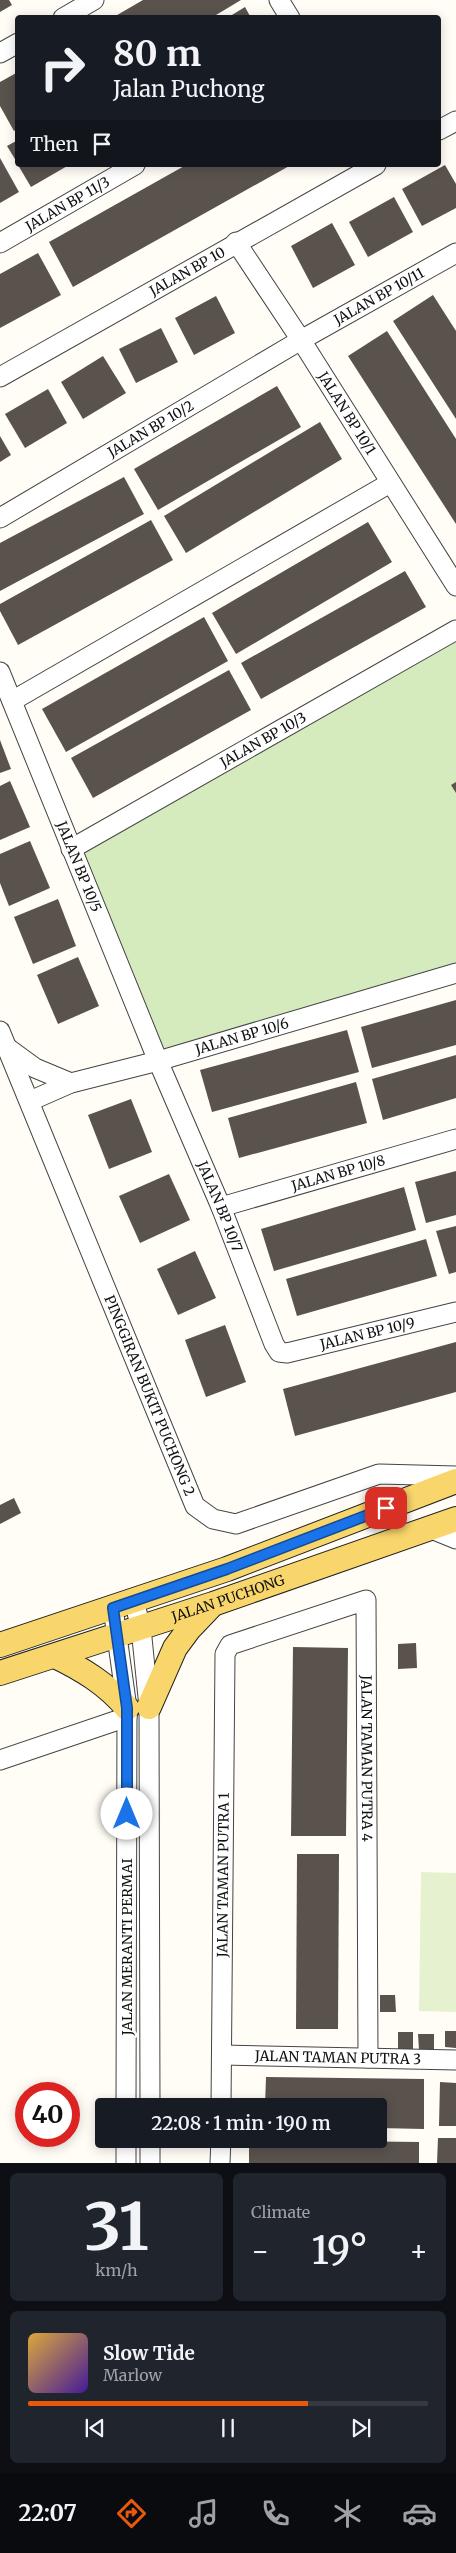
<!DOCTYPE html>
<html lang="en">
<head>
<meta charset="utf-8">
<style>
	body { margin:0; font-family:Merriweather,serif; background:#20242c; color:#f1f3f6; height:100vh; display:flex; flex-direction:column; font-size:19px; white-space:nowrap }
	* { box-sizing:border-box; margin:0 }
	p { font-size:16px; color:#9ea1a6 }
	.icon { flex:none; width:28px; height:28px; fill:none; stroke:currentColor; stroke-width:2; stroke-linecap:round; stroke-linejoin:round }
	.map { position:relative; height:2163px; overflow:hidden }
	.drawer { display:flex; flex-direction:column; gap:10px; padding:10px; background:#0d0f14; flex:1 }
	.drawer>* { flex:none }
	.guide { position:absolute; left:15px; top:15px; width:426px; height:152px; border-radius:5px; box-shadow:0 2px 12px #0003; background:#171b24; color:#f1f3f6; overflow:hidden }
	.speed { position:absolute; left:15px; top:2082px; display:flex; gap:10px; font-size:25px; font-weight:700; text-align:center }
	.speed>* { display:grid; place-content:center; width:65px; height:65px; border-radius:50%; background:#171b24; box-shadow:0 2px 12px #0003; line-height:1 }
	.speed .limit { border:8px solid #d22; background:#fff; color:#111 }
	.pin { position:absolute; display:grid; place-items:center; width:42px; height:42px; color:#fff; margin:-21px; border-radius:10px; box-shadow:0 2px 8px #0006 }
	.me { position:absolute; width:55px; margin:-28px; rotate:0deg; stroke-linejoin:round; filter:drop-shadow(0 0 4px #0008) }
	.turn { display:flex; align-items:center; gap:18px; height:105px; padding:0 15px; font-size:22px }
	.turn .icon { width:65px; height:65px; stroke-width:2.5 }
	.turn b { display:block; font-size:35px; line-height:42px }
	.then { display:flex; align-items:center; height:48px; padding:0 15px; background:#0003; gap:10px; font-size:19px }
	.big { font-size:38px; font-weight:600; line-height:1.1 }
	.drawer .tile { flex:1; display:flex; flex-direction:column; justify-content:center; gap:8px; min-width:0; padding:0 18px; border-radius:8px; background:#20242c }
	.drawer .dial { align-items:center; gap:0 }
	.dial b { font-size:65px; line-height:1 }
	.song { display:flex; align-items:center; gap:15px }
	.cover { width:60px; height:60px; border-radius:8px; background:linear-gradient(135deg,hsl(40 70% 55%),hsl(260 70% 35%)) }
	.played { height:5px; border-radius:2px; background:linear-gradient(90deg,#ea580c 70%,#363941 70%) }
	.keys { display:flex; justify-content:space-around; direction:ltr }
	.heat { display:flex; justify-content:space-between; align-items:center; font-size:28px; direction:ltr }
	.drawer .tiles { flex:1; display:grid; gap:10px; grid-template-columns:1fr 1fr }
	.tile:last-child { grid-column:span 2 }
	.trip { position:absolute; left:95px; top:2098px; width:292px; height:50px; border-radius:5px; background:#171b24; box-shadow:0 2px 12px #0003; font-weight:600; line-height:50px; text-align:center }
	.tabs { display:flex; height:80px; justify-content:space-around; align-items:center; background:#090b0e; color:#9ea1a6 }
	.tabs .icon { width:35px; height:35px }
	.tabs .on { color:#ea580c }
	.tabs b { font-size:22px; color:#f1f3f6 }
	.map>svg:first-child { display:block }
	.green { fill:#d5ebbd }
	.pitch { fill:#e6f2cf }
	.building { fill:#5a524d }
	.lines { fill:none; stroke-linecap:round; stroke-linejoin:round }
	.minor-casing { stroke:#444; stroke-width:21 }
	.major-casing { stroke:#222; stroke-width:26 }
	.minor { stroke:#fff; stroke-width:19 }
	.major { stroke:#f9d66b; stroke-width:24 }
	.route-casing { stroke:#114b97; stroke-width:12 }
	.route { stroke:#1a73e8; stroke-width:9 }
	.labels { text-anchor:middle; stroke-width:5; stroke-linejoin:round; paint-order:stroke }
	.street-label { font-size:14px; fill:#111; stroke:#fff }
</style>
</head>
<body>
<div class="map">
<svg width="456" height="2163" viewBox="0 0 456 2163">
	<rect width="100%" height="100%" fill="#fffdf5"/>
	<!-- green -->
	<polygon class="green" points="456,630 456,972 158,1061 71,849"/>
	<!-- pitch -->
	<polygon class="pitch" points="421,1872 456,1873 456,2012 419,2011"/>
	<!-- building -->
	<g class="building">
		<polygon points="0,0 9,0 12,5 0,12"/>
		<polygon points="143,0 241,0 211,18 112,18"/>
		<polygon points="245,7 251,18 227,18"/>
		<polygon points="18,72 18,128 14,131 0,106 0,82"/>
		<polygon points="18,140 18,164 7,146"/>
		<polygon points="0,158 19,192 0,203"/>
		<polygon points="18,165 69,165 31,187"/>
		<polygon points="186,165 291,165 73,287 49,242"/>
		<polygon points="445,165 456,184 456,208 422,226 402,189"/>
		<polygon points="394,197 413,232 368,257 349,222"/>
		<polygon points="332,223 355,265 313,288 291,246"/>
		<polygon points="38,253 61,295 0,328 0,274"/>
		<polygon points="433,295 456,331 456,419 393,321"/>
		<polygon points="216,296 235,333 194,355 175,318"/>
		<polygon points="161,328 178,362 136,383 119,349"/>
		<polygon points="387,331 456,439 456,524 348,356"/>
		<polygon points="103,356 126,393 83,419 61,382"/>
		<polygon points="277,386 301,427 158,510 134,469"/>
		<polygon points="48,389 67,423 25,448 5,414"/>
		<polygon points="320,422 342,459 186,553 164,516"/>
		<polygon points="0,436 11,455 0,462"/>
		<polygon points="124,477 144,514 0,591 0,543"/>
		<polygon points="151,520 173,560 18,645 0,611 0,604"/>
		<polygon points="368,522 392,562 236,654 212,613"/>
		<polygon points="405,571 426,607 261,699 241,663"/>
		<polygon points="204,617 228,661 66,752 42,709"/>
		<polygon points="229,670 251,710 93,798 71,758"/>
		<polygon points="0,740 11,769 0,773"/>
		<polygon points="10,781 30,827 0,840 0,786"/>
		<polygon points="456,782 456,793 451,785"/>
		<polygon points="30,841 50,888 9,906 0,883 0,854"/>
		<polygon points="58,899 76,946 33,964 14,917"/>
		<polygon points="78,957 99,1006 58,1024 37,975"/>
		<polygon points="456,1000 456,1045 372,1068 361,1027"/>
		<polygon points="347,1030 359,1072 212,1112 200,1070"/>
		<polygon points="456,1055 456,1098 383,1120 372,1079"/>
		<polygon points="356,1082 367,1123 239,1158 228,1118"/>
		<polygon points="131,1099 152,1152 109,1169 88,1115"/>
		<polygon points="456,1171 456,1215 426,1223 415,1182"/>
		<polygon points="169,1174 190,1220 140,1243 119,1196"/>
		<polygon points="404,1187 416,1230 274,1271 261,1229"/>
		<polygon points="456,1226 456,1272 449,1274 436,1231"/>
		<polygon points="426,1239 437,1276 297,1316 286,1279"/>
		<polygon points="195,1251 216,1298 178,1315 157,1269"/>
		<polygon points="225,1325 246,1382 206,1397 185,1340"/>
		<polygon points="456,1342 456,1392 295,1436 283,1389"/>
		<polygon points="14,1498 21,1513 0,1524 0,1505"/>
		<polygon points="416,1643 417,1668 398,1669 398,1644"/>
		<polygon points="293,1647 348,1648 346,1836 291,1836"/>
		<polygon points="297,1854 339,1854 338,2029 296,2029"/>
		<polygon points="380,1995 395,1995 396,2012 380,2012"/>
		<polygon points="445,2031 456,2031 456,2048 445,2047"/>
		<rect x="398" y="2032" width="15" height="17"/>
		<polygon points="418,2034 434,2034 434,2050 419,2050"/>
		<polygon points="266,2077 424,2079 424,2129 379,2128 379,2106 265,2106"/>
		<polygon points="440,2082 456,2083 456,2126 439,2126"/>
		<polygon points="438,2138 456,2138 456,2163 437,2163"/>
		<polygon points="249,2140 419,2142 419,2163 249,2163"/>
	</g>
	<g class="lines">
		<defs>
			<g id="minor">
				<polyline points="279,0 290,18"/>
				<polyline points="63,18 94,0"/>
				<polyline points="0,53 18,43"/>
				<polyline points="439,130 456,121"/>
				<path id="s1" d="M236 242 301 340 456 586"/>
				<path id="s2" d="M0 243 135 165"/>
				<path id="s3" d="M0 377 376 165"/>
				<path id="s4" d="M0 518 301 340 456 253"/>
				<path id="s5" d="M0 672 158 1061 221 1207 274 1344 279 1352 287 1353 456 1312"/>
				<polyline points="12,701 390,483"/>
				<path id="s6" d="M71 849 456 630"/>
				<path id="s7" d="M0 1031 195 1506 213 1519 236 1524 379 1474 456 1476"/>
				<polyline points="9,1049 35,1068 71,1083"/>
				<path id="s8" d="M30 1101 71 1083 158 1061 456 973"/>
				<path id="s9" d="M221 1207 456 1139"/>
				<polyline points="429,1528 456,1539"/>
				<polyline points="134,1601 141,1628 149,1707 150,2106"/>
				<polyline points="113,1608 127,1708 126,2106"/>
				<polyline points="0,1760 127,1717"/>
				<path id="s10" d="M222 2055 456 2060"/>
				<path id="s11" d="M221 2106 225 1654 230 1645 366 1600 368 2058"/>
				<polyline points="150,2139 150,2163"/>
				<polyline points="126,2163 126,2139"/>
				<polyline points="220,2163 221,2139"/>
			</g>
			<g id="major">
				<polyline points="0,1645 227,1569 456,1481"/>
				<path d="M55 1656C82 1669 107 1684 127 1708"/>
				<path id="s12" d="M0 1673 213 1604 456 1519"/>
				<polyline points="149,1707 175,1648 189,1629 210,1607"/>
			</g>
		</defs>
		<!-- minor casing -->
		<use href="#minor" class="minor-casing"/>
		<!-- major casing -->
		<use href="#major" class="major-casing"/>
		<!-- minor -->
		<use href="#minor" class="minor"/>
		<!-- major -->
		<use href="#major" class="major"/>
	</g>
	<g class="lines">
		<defs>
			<polyline id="route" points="127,1814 127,1708 113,1608 227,1569 386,1508"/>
		</defs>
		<!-- route casing -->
		<use href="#route" class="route-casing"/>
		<!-- route -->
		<use href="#route" class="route"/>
	</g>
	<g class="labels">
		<!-- street labels -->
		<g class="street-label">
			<text dy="5" stroke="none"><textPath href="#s2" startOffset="78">JALAN BP 11/3</textPath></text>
			<text dy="5" stroke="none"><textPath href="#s3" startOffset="215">JALAN BP 10</textPath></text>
			<text dy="5" stroke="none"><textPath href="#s4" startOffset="439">JALAN BP 10/11</textPath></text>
			<text dy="5" stroke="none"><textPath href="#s1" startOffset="204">JALAN BP 10/1</textPath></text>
			<text dy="5" stroke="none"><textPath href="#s4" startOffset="175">JALAN BP 10/2</textPath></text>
			<text dy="5" stroke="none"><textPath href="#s6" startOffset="221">JALAN BP 10/3</textPath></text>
			<text dy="5" stroke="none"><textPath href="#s5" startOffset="210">JALAN BP 10/5</textPath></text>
			<text dy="5" stroke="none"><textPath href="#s8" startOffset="222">JALAN BP 10/6</textPath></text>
			<text dy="5" stroke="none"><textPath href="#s9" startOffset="122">JALAN BP 10/8</textPath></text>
			<text dy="5" stroke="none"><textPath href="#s5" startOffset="578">JALAN BP 10/7</textPath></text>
			<text dy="5" stroke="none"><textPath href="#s5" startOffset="826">JALAN BP 10/9</textPath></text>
			<text dy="5" stroke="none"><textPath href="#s7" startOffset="394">PINGGIRAN BUKIT PUCHONG 2</textPath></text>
			<text dy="5" stroke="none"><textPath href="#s12" startOffset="240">JALAN PUCHONG</textPath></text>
			<text dy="5" stroke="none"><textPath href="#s11" startOffset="764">JALAN TAMAN PUTRA 4</textPath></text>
			<text dy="5" stroke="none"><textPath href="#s11" startOffset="231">JALAN TAMAN PUTRA 1</textPath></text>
			<text transform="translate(127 1947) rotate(-90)" y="5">JALAN MERANTI PERMAI</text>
			<text dy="5" stroke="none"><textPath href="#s10" startOffset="116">JALAN TAMAN PUTRA 3</textPath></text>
		</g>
	</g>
</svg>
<div class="speed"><div class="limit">40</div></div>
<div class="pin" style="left:386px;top:1508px;background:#d93025"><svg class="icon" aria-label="arrive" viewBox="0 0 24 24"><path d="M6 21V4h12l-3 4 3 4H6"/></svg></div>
<svg class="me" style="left:127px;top:1814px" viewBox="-20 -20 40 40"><circle r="19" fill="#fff"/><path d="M0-13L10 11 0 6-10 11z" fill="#1a73e8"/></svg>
<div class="trip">22:08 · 1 min · 190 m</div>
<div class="guide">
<div class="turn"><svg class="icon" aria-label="right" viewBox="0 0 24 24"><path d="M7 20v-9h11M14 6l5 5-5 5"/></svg><div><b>80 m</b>Jalan Puchong</div></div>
<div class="then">Then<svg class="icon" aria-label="arrive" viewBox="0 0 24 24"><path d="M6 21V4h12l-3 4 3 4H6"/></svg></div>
</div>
</div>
<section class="drawer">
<div class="tiles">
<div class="tile dial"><b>31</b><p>km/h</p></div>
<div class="tile"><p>Climate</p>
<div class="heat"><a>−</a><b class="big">19°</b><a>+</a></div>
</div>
<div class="tile">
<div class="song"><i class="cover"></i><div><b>Slow Tide</b><p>Marlow</p></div></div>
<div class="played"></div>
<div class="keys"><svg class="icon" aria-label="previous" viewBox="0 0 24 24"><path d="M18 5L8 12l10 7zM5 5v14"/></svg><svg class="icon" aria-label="pause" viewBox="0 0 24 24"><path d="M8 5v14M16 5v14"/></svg><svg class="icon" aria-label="next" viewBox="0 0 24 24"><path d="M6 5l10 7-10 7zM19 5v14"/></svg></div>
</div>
</div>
</section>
<nav class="tabs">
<b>22:07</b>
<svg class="icon on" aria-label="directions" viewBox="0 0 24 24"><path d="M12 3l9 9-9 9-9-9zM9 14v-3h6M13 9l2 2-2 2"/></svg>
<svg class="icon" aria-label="music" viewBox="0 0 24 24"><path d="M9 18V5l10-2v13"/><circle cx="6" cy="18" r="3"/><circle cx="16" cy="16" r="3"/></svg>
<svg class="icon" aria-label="phone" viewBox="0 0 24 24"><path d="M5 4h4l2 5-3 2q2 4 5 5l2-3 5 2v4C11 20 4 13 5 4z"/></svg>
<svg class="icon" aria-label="climate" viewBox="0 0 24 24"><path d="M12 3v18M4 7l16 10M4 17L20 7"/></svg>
<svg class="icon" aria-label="car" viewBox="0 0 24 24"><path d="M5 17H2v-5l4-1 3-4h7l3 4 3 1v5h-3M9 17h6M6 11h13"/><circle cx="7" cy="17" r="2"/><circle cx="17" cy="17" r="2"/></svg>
</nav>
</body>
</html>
